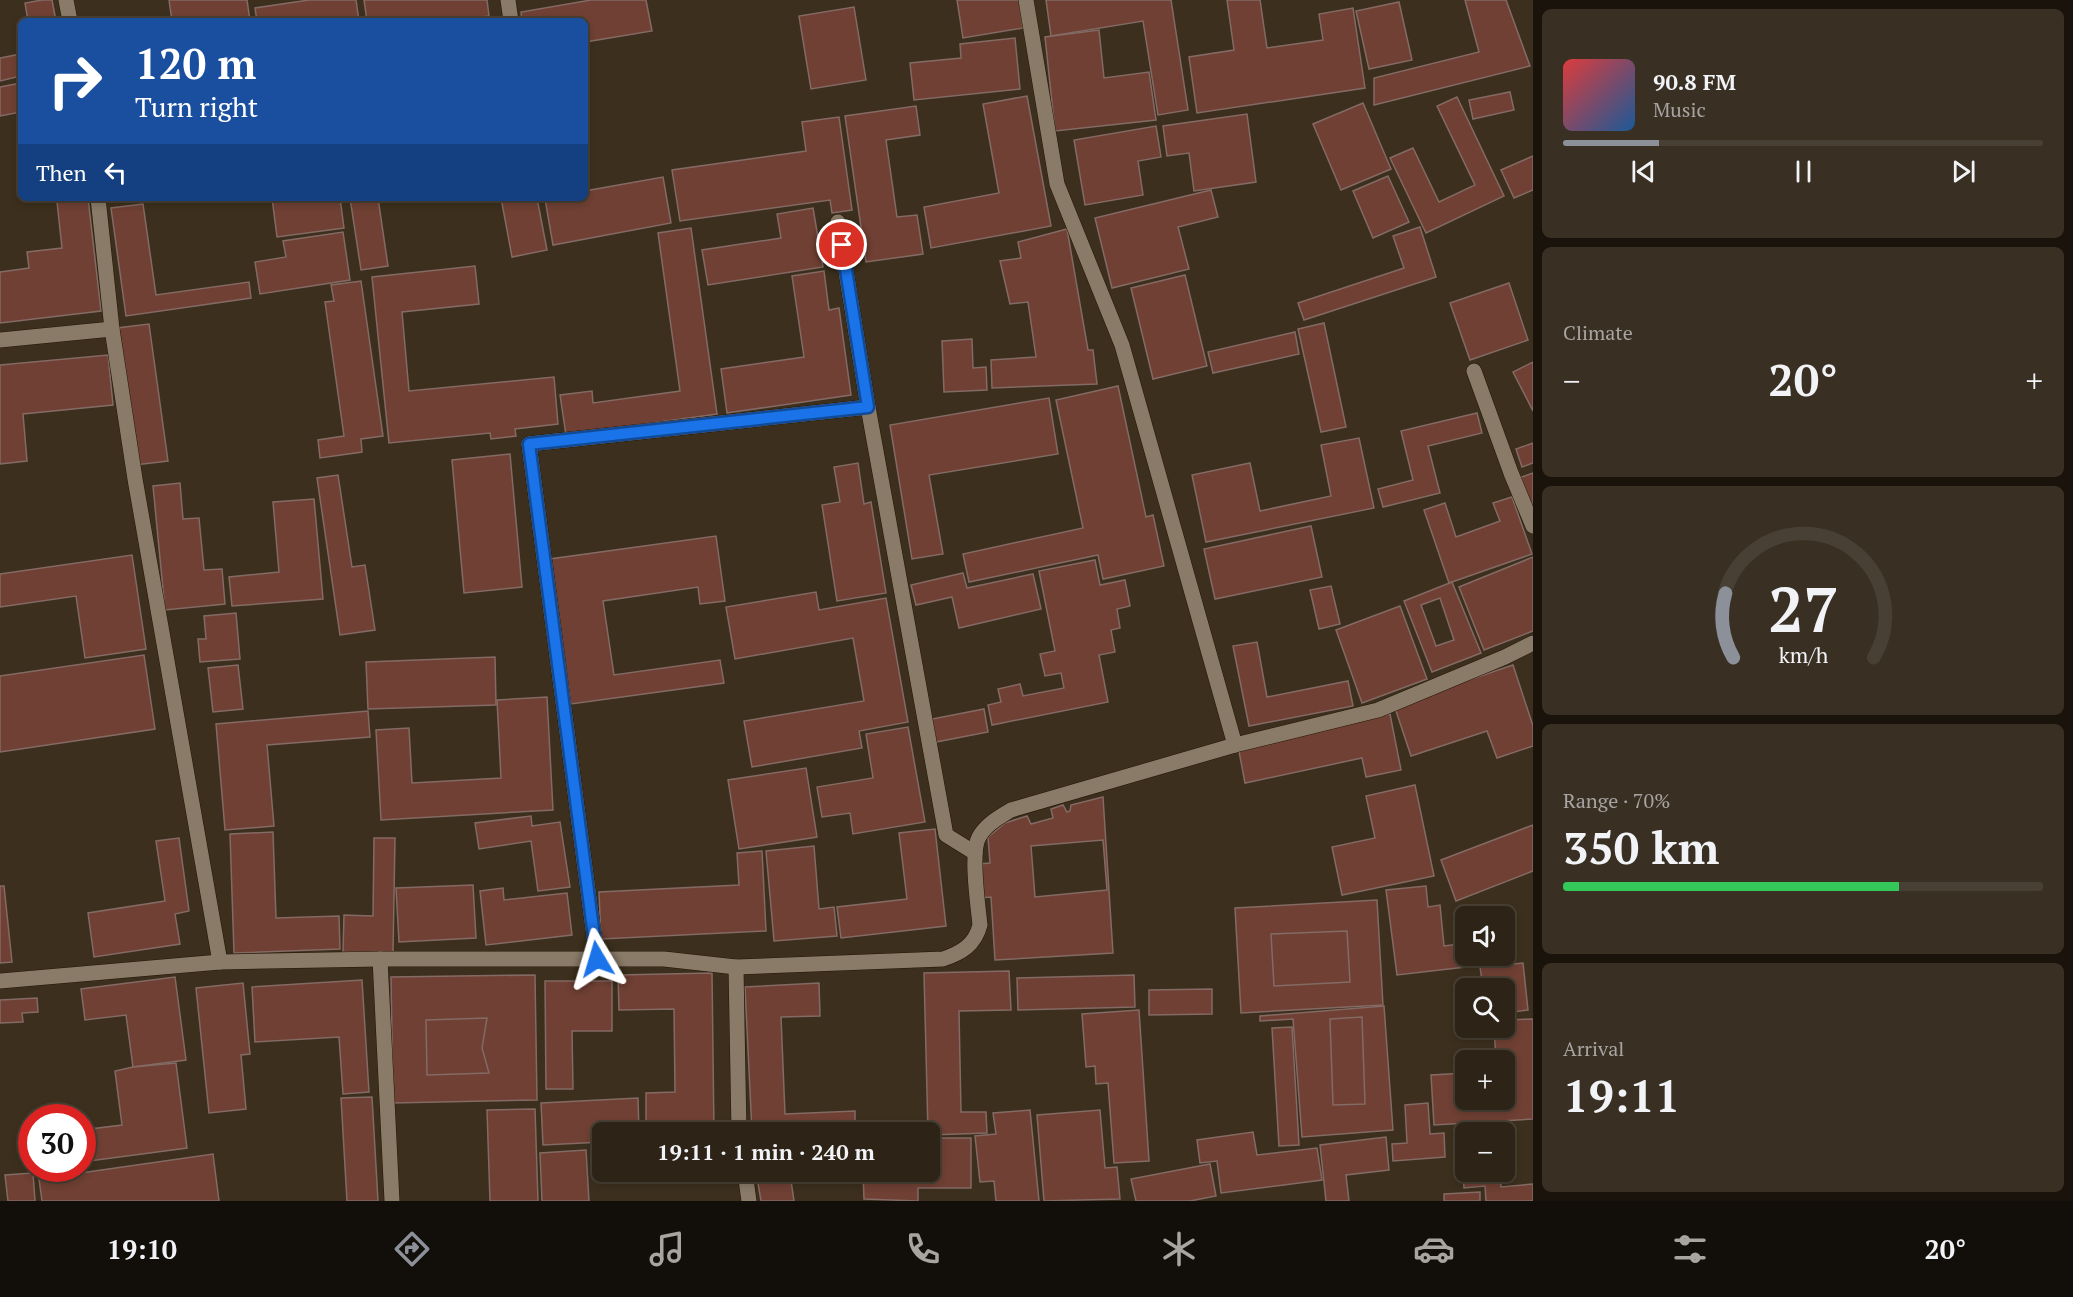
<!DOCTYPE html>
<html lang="en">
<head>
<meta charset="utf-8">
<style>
	body { margin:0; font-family:"PT Serif",serif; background:#392f23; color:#f1f3f6; height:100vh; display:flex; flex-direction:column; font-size:22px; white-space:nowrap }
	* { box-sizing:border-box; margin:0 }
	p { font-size:20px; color:#a7a4a1 }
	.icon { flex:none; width:33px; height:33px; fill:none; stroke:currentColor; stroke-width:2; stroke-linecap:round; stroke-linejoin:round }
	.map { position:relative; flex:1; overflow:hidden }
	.details { display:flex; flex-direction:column; gap:9px; padding:9px; background:#19130c; width:540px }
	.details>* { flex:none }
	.top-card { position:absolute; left:18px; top:18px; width:570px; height:183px; border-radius:9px; box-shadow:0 3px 9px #0003,0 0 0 2px #484035; background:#1a4fa0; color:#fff; overflow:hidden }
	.fabs { position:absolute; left:1455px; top:906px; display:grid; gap:12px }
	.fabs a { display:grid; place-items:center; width:60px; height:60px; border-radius:9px; background:#2d2316; box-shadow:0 3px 9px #0003,0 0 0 2px #484035; font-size:30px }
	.speed { position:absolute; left:18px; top:1104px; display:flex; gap:12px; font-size:30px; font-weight:700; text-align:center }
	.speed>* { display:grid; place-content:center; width:78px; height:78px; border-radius:50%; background:#2d2316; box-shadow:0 3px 9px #0003,0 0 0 2px #484035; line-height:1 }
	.speed .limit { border:9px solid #d22; background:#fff; color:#111 }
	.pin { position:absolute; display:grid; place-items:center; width:51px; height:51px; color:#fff; margin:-26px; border:3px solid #fff; border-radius:50%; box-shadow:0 2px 6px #0007 }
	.me { position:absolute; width:66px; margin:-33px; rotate:353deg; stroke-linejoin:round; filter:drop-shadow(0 0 4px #0008) }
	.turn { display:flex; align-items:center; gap:21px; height:126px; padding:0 18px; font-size:27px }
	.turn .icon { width:78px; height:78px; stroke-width:2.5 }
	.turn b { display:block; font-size:42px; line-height:51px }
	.then { display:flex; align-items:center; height:57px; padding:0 18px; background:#0003; gap:12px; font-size:22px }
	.big { font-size:45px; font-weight:600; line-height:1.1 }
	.details .card { flex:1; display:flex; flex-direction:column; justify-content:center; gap:9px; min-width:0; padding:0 21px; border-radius:9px; background:#392f23 }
	.details .dial { align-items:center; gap:0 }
	.dial svg { height:156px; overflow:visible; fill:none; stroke:#484035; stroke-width:7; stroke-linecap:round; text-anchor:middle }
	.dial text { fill:#f1f3f6; stroke:none }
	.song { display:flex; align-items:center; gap:18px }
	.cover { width:72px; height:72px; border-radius:9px; background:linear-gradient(135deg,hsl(0 70% 55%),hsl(210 70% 35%)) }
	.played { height:6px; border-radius:3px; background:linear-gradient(90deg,#8c9099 20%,#484035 20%) }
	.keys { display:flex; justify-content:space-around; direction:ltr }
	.heat { display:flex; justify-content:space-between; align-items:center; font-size:33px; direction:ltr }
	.charge { height:9px; border-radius:4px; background:linear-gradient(90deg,#34c759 70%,#484035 0) }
	.trip { position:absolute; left:592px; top:1122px; width:348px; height:60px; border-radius:9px; background:#2d2316; box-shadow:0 3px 9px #0003,0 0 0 2px #484035; font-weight:600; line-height:60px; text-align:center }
	.tabs { display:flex; height:96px; justify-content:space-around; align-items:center; background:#120e09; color:#a7a4a1 }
	.tabs .icon { width:42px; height:42px }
	.tabs .on { color:#8c9099 }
	.tabs b { font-size:27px; color:#f1f3f6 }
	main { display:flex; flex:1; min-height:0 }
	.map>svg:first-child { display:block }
	.building { fill:#6f4033; stroke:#846a64; stroke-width:1.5; fill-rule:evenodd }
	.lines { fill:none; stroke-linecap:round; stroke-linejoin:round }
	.lane-casing { stroke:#231606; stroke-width:16 }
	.street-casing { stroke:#231606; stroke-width:16 }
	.lane { stroke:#8a7b68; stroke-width:15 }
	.street { stroke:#8a7b68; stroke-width:15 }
	.route-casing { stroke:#114b97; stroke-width:15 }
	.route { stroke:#1a73e8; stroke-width:10 }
</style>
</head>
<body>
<main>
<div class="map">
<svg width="1533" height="1201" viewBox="0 0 1533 1201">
	<rect width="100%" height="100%" fill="#3c2f1d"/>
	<!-- building -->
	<g class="building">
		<polygon points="42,0 52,0 56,21 28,21 25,3"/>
		<polygon points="169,0 247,0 250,21 172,21"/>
		<polygon points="309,0 356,0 359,21 257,21 255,8"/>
		<polygon points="364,0 487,0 489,16 450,21 367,21"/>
		<polygon points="591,0 646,0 652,31 585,42 585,21 522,21 521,12"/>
		<polygon points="957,0 1019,0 1023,28 963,38"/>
		<polygon points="1046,0 1171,0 1188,110 1158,115 1143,21 1051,36"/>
		<polygon points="1227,0 1260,0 1267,48 1323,40 1319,14 1353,8 1365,88 1197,113 1189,57 1234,50"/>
		<polygon points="1465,0 1506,0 1530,66 1374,105 1374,78 1479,52"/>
		<polygon points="1399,2 1412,60 1369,69 1356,11"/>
		<polygon points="854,7 866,80 811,89 799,16"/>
		<polygon points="1099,30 1104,78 1149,72 1156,120 1055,131 1045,37"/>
		<polygon points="1015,38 1020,89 914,100 910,63 961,58 960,44"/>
		<polygon points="21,54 21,76 0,81 0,58"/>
		<polygon points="21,83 21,112 0,116 0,87"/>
		<polygon points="1510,92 1514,110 1473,119 1469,100"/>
		<polygon points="1027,96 1051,226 931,248 924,207 999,193 983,104"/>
		<polygon points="1457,97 1504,196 1426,233 1390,158 1413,148 1439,202 1475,185 1437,106"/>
		<polygon points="1363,103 1391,169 1341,190 1313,124"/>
		<polygon points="916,106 920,135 886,140 897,217 917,215 923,254 866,262 845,116"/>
		<polygon points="1247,114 1256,182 1194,191 1189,153 1167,156 1163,126"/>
		<polygon points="839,117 852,210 832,213 830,200 680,221 672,170 806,151 802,122"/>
		<polygon points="1156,126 1161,157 1138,161 1143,195 1085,205 1074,140"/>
		<polygon points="1533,156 1533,190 1514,198 1501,170"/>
		<polygon points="1388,176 1409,222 1373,238 1353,191"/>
		<polygon points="663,177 671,223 553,245 545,199 585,198 585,191"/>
		<polygon points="1211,190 1218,217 1178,227 1189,269 1112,288 1095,218"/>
		<polygon points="88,198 101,311 0,323 0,272 29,268 27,252 62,248 57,202"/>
		<polygon points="272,198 340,198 344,228 277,237"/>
		<polygon points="350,198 378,198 388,266 361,270"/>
		<polygon points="501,198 537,198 547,250 512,257"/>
		<polygon points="143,204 156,295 249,282 251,298 126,316 111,208"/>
		<polygon points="813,208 823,267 708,285 702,250 781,238 777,214"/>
		<polygon points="1420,227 1436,277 1304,320 1298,303 1404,268 1393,236"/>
		<polygon points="691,228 717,414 566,435 560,395 592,391 593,403 680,391 658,233"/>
		<polygon points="1067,229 1088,350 1093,350 1097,384 992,388 991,360 1036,357 1028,302 1010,304 1000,261 1021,258 1018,242"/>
		<polygon points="343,232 350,280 260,294 255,262 286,257 283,241"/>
		<polygon points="475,266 479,304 402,312 409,391 554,377 558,424 515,429 516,436 491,439 490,433 389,443 372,277"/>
		<polygon points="824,271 829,310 839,308 851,395 727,413 721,369 804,357 792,276"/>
		<polygon points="1185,275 1207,366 1153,379 1131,288"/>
		<polygon points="361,281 383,436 361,439 362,452 320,458 318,440 344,436 325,302 334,301 331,285"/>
		<polygon points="1509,283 1528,340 1470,360 1450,303"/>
		<polygon points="1324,323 1346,427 1321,432 1298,329"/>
		<polygon points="149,324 168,461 135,465 117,328"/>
		<polygon points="1295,332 1299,354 1213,373 1208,352"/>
		<polygon points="972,339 973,368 986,367 987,390 944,392 942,341"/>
		<polygon points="108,355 113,405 23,414 27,461 0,464 0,365"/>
		<polygon points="1533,362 1533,411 1513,372"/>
		<polygon points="1118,386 1146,517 1153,515 1164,566 1103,579 1098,555 969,582 963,554 1083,528 1056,400"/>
		<polygon points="1049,398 1058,454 929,475 943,554 912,559 890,425"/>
		<polygon points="1477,413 1482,433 1428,446 1440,493 1383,507 1378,489 1413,480 1401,431"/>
		<polygon points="1359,438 1374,508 1206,542 1192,475 1250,463 1260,511 1331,496 1321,445"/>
		<polygon points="1533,443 1533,463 1522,467 1516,449"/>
		<polygon points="510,454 522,587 464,593 452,460"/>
		<polygon points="858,463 864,504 871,502 886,593 837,601 822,505 840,502 834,467"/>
		<polygon points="1533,473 1533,512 1519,478"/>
		<polygon points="338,475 352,567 365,565 375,630 340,635 317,478"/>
		<polygon points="180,483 183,519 199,518 204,570 222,569 225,604 165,610 153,486"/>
		<polygon points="1512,497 1532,554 1449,583 1424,510 1445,503 1456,537 1500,521 1493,503"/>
		<polygon points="314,499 323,599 232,606 229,577 279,572 273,502"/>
		<polygon points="1311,526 1322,577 1215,599 1204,549"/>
		<polygon points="716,536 725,601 700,604 698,587 603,601 614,675 720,660 724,683 571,704 550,559"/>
		<polygon points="132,555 146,649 85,658 76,596 0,607 0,574"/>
		<polygon points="1533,557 1533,631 1484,650 1459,587"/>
		<polygon points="1095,560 1100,585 1125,580 1130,606 1117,609 1120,628 1111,630 1115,652 1099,655 1108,702 992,725 988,705 1001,702 998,689 1020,684 1023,696 1064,688 1061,673 1045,676 1040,654 1055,651 1039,571"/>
		<polygon points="963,573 967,588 1033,574 1041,609 959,628 952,597 916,605 911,585"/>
		<path d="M1452 582 1481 653 1432 672 1404 601ZM1440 598 1454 640 1436 646 1421 605Z"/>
		<polygon points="1331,586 1340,624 1319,629 1310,590"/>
		<polygon points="816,592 819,610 886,598 908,722 859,731 862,748 752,767 744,721 864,701 853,638 735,659 726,607"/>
		<polygon points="1400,606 1427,679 1362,703 1336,630"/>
		<polygon points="236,613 240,659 200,662 198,639 206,639 204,616"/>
		<polygon points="1257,642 1267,697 1348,681 1353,706 1249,726 1233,646"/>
		<polygon points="144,655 155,729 0,752 0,676"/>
		<polygon points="495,657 496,705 368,709 366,662"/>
		<polygon points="238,665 243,709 213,712 208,668"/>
		<polygon points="1513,665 1533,726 1533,746 1497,758 1487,731 1411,756 1394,705"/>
		<polygon points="547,697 553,810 381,820 376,730 409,728 412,783 501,778 497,700"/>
		<polygon points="984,709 988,732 936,742 932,719"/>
		<polygon points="368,711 370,737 267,745 274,826 225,830 216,724"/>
		<polygon points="1390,714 1401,770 1366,777 1362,758 1245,783 1238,746"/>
		<polygon points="908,727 925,822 853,834 850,813 822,817 817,787 873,778 866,734"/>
		<polygon points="806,768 817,837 739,849 728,780"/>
		<polygon points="1415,785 1434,876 1342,895 1332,847 1375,838 1366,796"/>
		<path d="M1103 797 1113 953 995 960 991 897 980 898 978 864 990 863 988 837 1005 823 1027 816 1031 824 1053 818 1051 809 1063 805 1067 812 1070 811 1071 805ZM1103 840 1107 890 1035 897 1031 846Z"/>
		<polygon points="531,816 532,826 560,822 570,887 538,891 531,841 479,849 475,823"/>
		<polygon points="1533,825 1533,871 1456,901 1441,860"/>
		<polygon points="935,829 946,926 841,938 837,907 907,899 899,833"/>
		<polygon points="273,832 276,918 339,916 340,949 234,953 230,834"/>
		<polygon points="179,838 189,911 175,914 180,944 94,957 88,913 165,901 156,841"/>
		<polygon points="374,838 395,838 393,953 343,952 344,915 373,916"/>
		<polygon points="814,846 819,909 834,907 837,936 774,941 766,851"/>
		<polygon points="762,851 766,931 601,939 599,892 739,885 737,853"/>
		<polygon points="473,885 476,938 399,942 396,888"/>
		<polygon points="0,886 4,886 12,962 0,963"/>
		<polygon points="1426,886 1428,907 1440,905 1444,946 1466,943 1466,956 1482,956 1483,965 1397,975 1386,890"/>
		<polygon points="503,888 504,900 567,893 572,935 486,945 480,891"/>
		<polygon points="1377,900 1383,1005 1241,1013 1235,908"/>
		<polygon points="1347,931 1350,982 1274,986 1271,934"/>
		<polygon points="1523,963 1528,1010 1506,1013 1504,988 1483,988 1480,967"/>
		<polygon points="1009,971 1011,1010 959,1011 961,1112 986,1112 987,1133 930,1135 930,1132 928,1132 924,973"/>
		<polygon points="712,973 714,1132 646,1132 646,1093 675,1092 674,1009 619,1010 618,975"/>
		<polygon points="535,975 537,1100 393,1103 391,977"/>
		<polygon points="1134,975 1135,1007 1018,1010 1017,978"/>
		<polygon points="175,977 186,1060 133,1067 126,1015 85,1020 81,989"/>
		<polygon points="362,980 369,1092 343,1094 339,1037 255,1042 252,987"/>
		<polygon points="545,981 612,981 612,1031 572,1031 573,1089 546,1089"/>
		<polygon points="243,983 250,1054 241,1055 246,1109 209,1113 196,988"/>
		<polygon points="819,983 820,1016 781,1017 785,1114 855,1111 855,1132 752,1132 745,987"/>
		<polygon points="1212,989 1212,1014 1149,1015 1149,990"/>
		<polygon points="37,998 38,1012 22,1013 23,1022 0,1023 0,1000"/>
		<polygon points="1384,1006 1393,1130 1302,1137 1293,1019 1260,1021 1260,1016"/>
		<polygon points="1139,1010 1149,1161 1114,1163 1108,1083 1096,1084 1095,1066 1086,1067 1082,1014"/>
		<polygon points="1362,1017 1365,1104 1333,1105 1330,1019"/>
		<polygon points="487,1018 482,1048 489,1073 427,1075 426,1020"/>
		<polygon points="1533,1019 1533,1119 1434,1125 1431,1075 1466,1073 1466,1100 1504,1100 1504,1060 1496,1060 1494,1028 1504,1028 1504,1020"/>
		<polygon points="1292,1027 1299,1145 1279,1146 1272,1028"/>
		<polygon points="176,1063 187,1148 82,1162 82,1130 122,1125 115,1071 133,1067"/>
		<polygon points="372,1097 378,1201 347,1201 341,1098"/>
		<polygon points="638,1098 639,1132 603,1132 603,1142 543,1145 541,1103"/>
		<polygon points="1428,1103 1430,1134 1444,1133 1445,1157 1393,1161 1392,1144 1407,1143 1405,1105"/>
		<polygon points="535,1109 538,1201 490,1201 487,1110"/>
		<polygon points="1030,1110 1039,1201 996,1201 994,1181 980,1182 975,1136 996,1134 993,1113"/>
		<polygon points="1100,1110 1105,1168 1117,1167 1120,1199 1044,1201 1037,1115"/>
		<polygon points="1253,1132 1257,1155 1317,1148 1322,1180 1221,1193 1217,1161 1200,1163 1197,1140"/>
		<polygon points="1386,1137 1389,1170 1346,1175 1349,1201 1326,1201 1320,1145"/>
		<polygon points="930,1138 971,1138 971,1188 918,1188 918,1201 864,1199 863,1172 930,1172"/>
		<polygon points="586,1150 589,1201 542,1201 540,1153"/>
		<polygon points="213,1154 219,1201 42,1201 39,1179"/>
		<polygon points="1210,1164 1216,1196 1190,1201 1136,1201 1131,1179"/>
		<polygon points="756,1172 814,1172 790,1174 794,1201 761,1201"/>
		<polygon points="33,1173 35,1201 8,1201 5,1175"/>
		<polygon points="1500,1173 1501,1187 1533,1184 1533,1201 1486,1201 1485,1186 1464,1188 1463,1176"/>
		<polygon points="1480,1192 1480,1201 1444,1201 1444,1194"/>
	</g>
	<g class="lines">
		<defs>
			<polyline id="lane" points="1026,0 1057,184 1122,345 1235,745"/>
			<g id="street">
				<polyline points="66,0 70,21"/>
				<polyline points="508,0 511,21"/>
				<polyline points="98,198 112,329 135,479 220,962"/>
				<polyline points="838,222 868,407"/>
				<polyline points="0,340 112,329"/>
				<polyline points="1474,371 1511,473 1533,526"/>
				<polyline points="380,959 392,1201"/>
				<polyline points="597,959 529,444 868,407 946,835 975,853"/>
				<polyline points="736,967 739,1132"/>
				<path d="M0 981 220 962 380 959H664L736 967 943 959C961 953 975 945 980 925 978 905 970 852 979 837 986 824 1000 817 1011 810L1235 745 1378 710 1505 657 1533 643"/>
				<polyline points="745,1172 749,1201"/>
			</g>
		</defs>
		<!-- lane casing -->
		<use href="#lane" class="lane-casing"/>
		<!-- street casing -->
		<use href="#street" class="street-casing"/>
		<!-- lane -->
		<use href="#lane" class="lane"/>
		<!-- street -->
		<use href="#street" class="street"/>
	</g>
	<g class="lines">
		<defs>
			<polyline id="route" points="597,959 529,444 868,407 842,245"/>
		</defs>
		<!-- route casing -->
		<use href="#route" class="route-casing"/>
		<!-- route -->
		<use href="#route" class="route"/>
	</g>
</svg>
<div class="fabs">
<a><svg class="icon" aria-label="sound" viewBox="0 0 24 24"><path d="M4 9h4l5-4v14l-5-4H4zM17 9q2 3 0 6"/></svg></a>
<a><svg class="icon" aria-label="search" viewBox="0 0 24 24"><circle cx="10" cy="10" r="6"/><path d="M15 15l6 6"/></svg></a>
<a>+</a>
<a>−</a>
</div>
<div class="speed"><div class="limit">30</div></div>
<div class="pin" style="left:842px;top:245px;background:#d93025"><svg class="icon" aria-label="arrive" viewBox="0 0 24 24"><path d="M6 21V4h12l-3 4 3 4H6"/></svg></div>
<svg class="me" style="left:597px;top:959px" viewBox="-20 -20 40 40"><path d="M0-17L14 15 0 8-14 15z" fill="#1a73e8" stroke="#fff" stroke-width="4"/></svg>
<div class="trip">19:11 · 1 min · 240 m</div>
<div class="top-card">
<div class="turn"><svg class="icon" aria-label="right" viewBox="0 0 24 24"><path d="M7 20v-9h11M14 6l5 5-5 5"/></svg><div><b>120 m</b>Turn right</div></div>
<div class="then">Then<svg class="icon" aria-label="left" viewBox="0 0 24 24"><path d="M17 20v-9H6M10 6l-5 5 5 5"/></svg></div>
</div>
</div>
<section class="details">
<div class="card">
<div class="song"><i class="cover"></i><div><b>90.8 FM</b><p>Music</p></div></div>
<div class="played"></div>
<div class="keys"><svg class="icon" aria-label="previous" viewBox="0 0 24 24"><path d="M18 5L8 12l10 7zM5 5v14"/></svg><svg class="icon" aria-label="pause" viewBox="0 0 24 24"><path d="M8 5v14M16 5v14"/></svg><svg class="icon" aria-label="next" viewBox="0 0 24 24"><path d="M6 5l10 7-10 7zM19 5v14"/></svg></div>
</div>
<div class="card"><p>Climate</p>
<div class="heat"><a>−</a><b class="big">20°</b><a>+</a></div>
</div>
<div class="card dial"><svg viewBox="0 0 100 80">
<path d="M14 69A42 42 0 1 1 86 69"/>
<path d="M14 69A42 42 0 0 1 10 36" stroke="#8c9099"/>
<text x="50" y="56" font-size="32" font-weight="700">27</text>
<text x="50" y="72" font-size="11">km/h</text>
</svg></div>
<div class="card"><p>Range · 70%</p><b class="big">350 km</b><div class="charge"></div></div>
<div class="card"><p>Arrival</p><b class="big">19:11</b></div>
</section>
</main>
<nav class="tabs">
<b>19:10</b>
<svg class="icon on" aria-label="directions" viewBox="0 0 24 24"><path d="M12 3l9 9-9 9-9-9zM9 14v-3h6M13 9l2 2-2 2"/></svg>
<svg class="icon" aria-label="music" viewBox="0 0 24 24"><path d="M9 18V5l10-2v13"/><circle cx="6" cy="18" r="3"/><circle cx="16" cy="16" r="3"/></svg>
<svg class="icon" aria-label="phone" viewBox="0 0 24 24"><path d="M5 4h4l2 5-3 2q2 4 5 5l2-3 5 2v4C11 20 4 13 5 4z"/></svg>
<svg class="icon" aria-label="climate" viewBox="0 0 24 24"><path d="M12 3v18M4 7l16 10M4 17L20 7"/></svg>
<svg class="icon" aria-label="car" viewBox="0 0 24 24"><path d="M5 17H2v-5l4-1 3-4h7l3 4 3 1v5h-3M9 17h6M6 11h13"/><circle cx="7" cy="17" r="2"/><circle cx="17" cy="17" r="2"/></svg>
<svg class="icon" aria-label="filters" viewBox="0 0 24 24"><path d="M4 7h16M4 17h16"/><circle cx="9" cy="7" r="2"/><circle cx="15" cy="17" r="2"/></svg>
<b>20°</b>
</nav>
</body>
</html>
